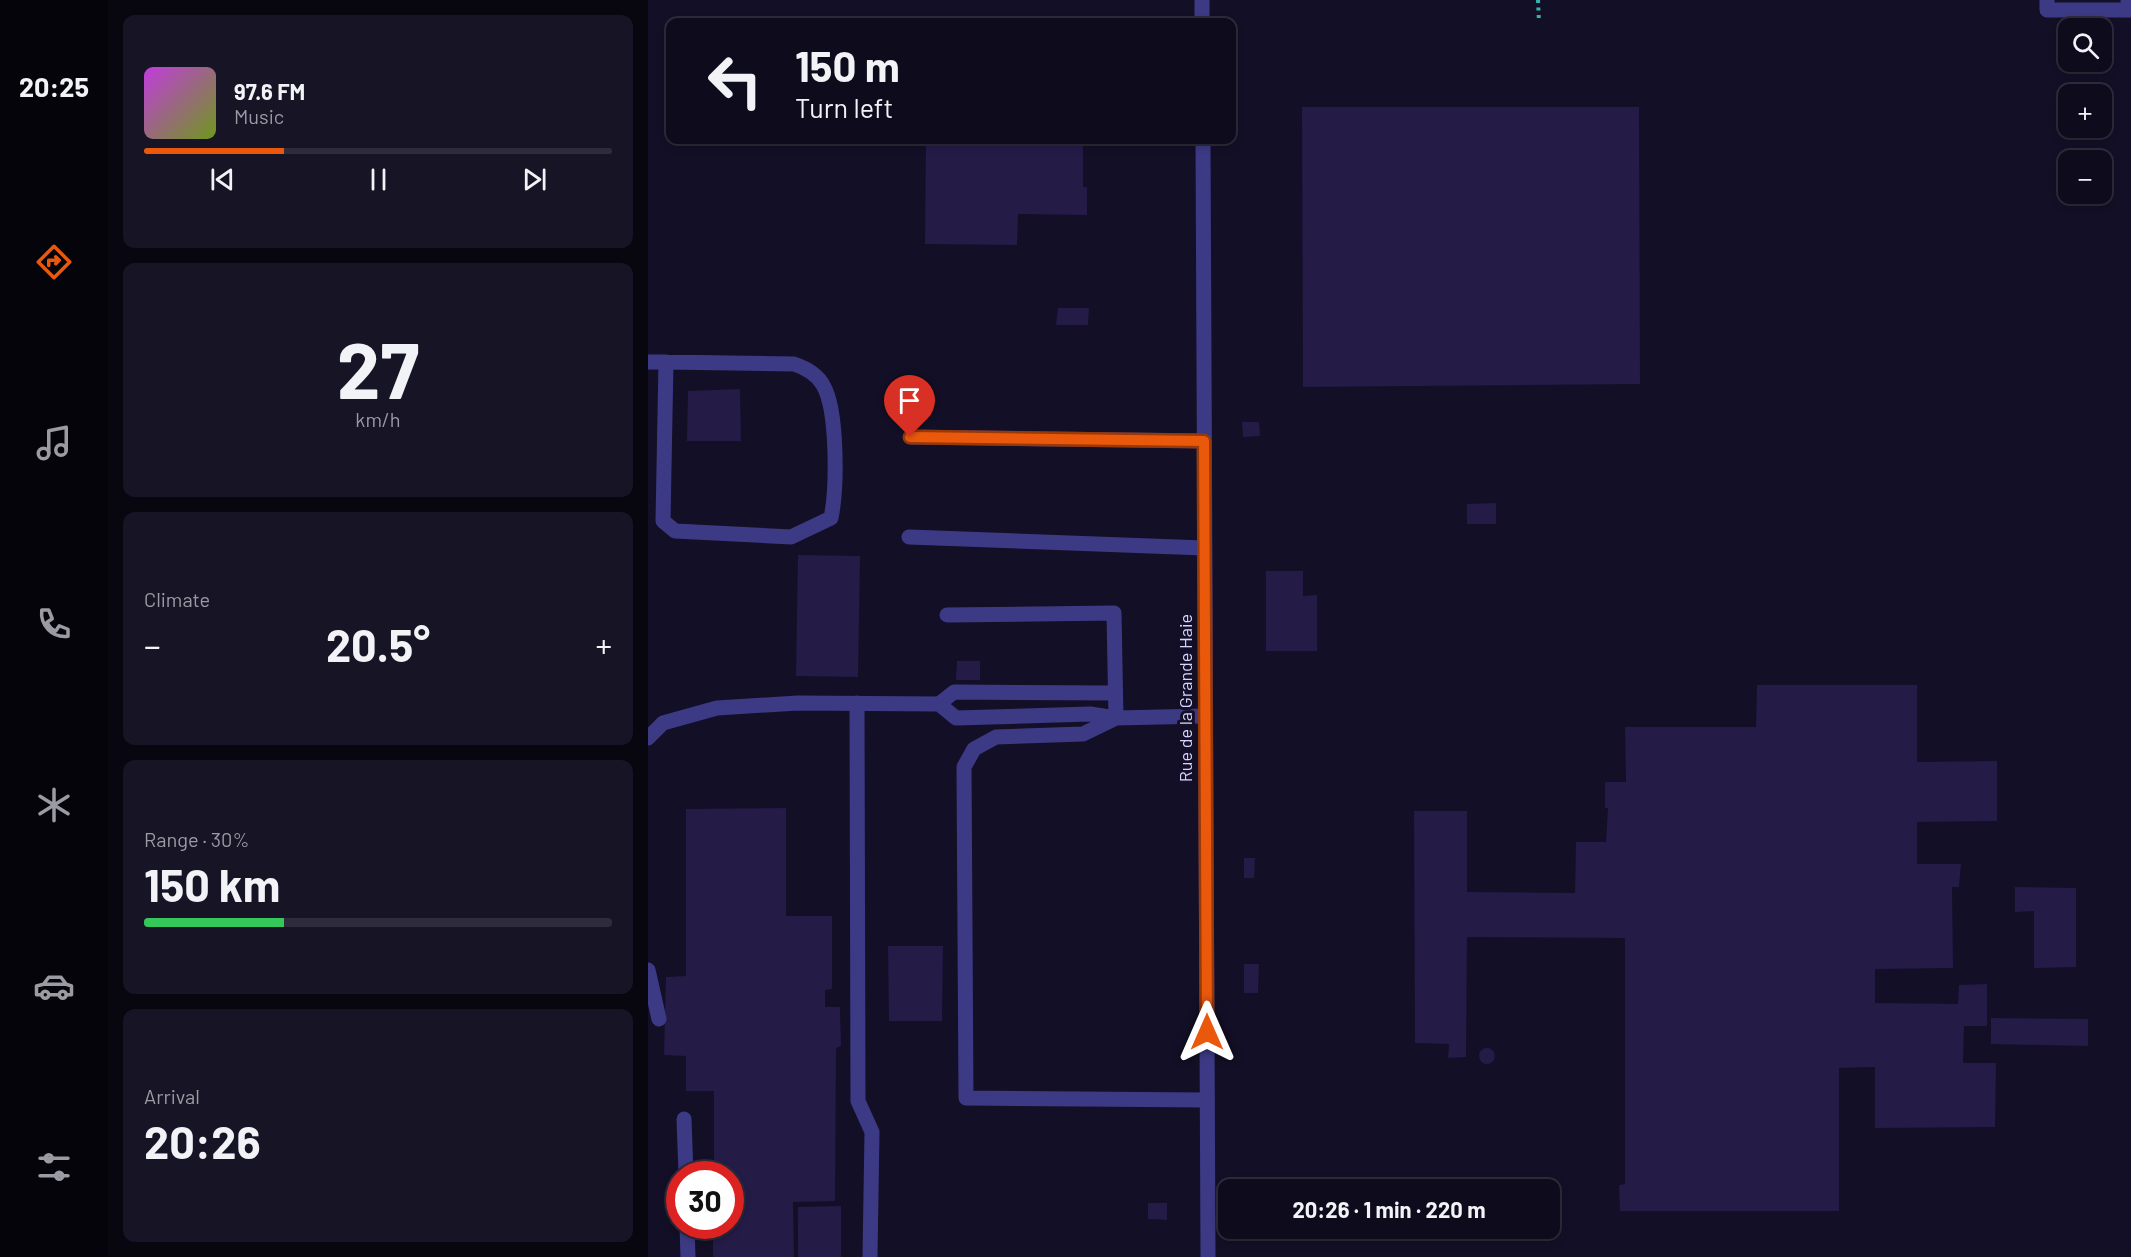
<!DOCTYPE html>
<html lang="en">
<head>
<meta charset="utf-8">
<style>
	body { margin:0; font-family:Barlow,sans-serif; background:#171425; color:#f1f3f6; height:100vh; display:flex; flex-direction:column; font-size:22px; white-space:nowrap }
	* { box-sizing:border-box; margin:0 }
	p { font-size:20px; color:#9b9ba3 }
	.icon { flex:none; width:33px; height:33px; fill:none; stroke:currentColor; stroke-width:2; stroke-linecap:round; stroke-linejoin:round }
	.map { position:relative; flex:1; overflow:hidden }
	.panel { display:flex; flex-direction:column; gap:15px; padding:15px; background:#08060f; width:540px }
	.panel>* { flex:none }
	.hud { position:absolute; left:18px; top:18px; width:570px; height:126px; border-radius:12px; box-shadow:0 3px 9px #0003,0 0 0 2px #2e2b3b; background:#0e0b1c; color:#f1f3f6; overflow:hidden }
	.buttons { position:absolute; left:1410px; top:18px; display:grid; gap:12px }
	.buttons a { display:grid; place-items:center; width:54px; height:54px; border-radius:12px; background:#0e0b1c; box-shadow:0 3px 9px #0003,0 0 0 2px #2e2b3b; font-size:30px }
	.speed { position:absolute; left:18px; top:1161px; display:flex; gap:12px; font-size:30px; font-weight:700; text-align:center }
	.speed>* { display:grid; place-content:center; width:78px; height:78px; border-radius:50%; background:#0e0b1c; box-shadow:0 3px 9px #0003,0 0 0 2px #2e2b3b; line-height:1 }
	.speed .limit { border:9px solid #d22; background:#fff; color:#111 }
	.pin { position:absolute; display:grid; place-items:center; width:51px; height:51px; color:#fff; margin:-62px -26px; border-radius:50% 50% 50% 0; rotate:-45deg; box-shadow:0 0 6px #0007 }
	.pin .icon { rotate:45deg }
	.me { position:absolute; width:66px; margin:-33px; rotate:0deg; stroke-linejoin:round; filter:drop-shadow(0 0 4px #0008) }
	.turn { display:flex; align-items:center; gap:21px; height:126px; padding:0 30px; font-size:27px }
	.turn .icon { width:78px; height:78px; stroke-width:2.5 }
	.turn b { display:block; font-size:42px; line-height:51px }
	.big { font-size:45px; font-weight:700; line-height:1.1 }
	.panel .widget { flex:1; display:flex; flex-direction:column; justify-content:center; gap:9px; min-width:0; padding:0 21px; border-radius:12px; background:#171425 }
	.panel .dial { align-items:center; gap:0 }
	.dial b { font-size:78px; line-height:1 }
	.song { display:flex; align-items:center; gap:18px }
	.cover { width:72px; height:72px; border-radius:9px; background:linear-gradient(135deg,hsl(290 70% 55%),hsl(80 70% 35%)) }
	.played { height:6px; border-radius:3px; background:linear-gradient(90deg,#ea580c 30%,#2e2b3b 30%) }
	.keys { display:flex; justify-content:space-around; direction:ltr }
	.heat { display:flex; justify-content:space-between; align-items:center; font-size:33px; direction:ltr }
	.charge { height:9px; border-radius:4px; background:linear-gradient(90deg,#34c759 30%,#2e2b3b 0) }
	.trip { position:absolute; left:570px; top:1179px; width:342px; height:60px; border-radius:12px; background:#0e0b1c; box-shadow:0 3px 9px #0003,0 0 0 2px #2e2b3b; font-weight:700; line-height:60px; text-align:center }
	main { display:flex; flex:1; min-height:0 }
	.menu { display:flex; flex-direction:column; width:108px; justify-content:space-around; align-items:center; background:#06040b; color:#9b9ba3 }
	.menu .icon { width:42px; height:42px }
	.menu .current { color:#ea580c }
	.menu b { font-size:27px; color:#f1f3f6 }
	.map>svg:first-child { display:block }
	.building { fill:#241b47 }
	.lines { fill:none; stroke-linecap:round; stroke-linejoin:round }
	.path { stroke:#2fb8b0; stroke-width:4; stroke-dasharray:3 4.5; stroke-linecap:butt }
	.minor { stroke:#3d3a85; stroke-width:15 }
	.route-casing { stroke:#983908; stroke-width:15 }
	.route { stroke:#ea580c; stroke-width:10 }
	.labels { text-anchor:middle; stroke-width:6; stroke-linejoin:round; paint-order:stroke }
	.street-label { font-size:18px; fill:#d9d4ff; stroke:#130f26 }
</style>
</head>
<body>
<main>
<nav class="menu">
<b>20:25</b>
<svg class="icon current" aria-label="directions" viewBox="0 0 24 24"><path d="M12 3l9 9-9 9-9-9zM9 14v-3h6M13 9l2 2-2 2"/></svg>
<svg class="icon" aria-label="music" viewBox="0 0 24 24"><path d="M9 18V5l10-2v13"/><circle cx="6" cy="18" r="3"/><circle cx="16" cy="16" r="3"/></svg>
<svg class="icon" aria-label="phone" viewBox="0 0 24 24"><path d="M5 4h4l2 5-3 2q2 4 5 5l2-3 5 2v4C11 20 4 13 5 4z"/></svg>
<svg class="icon" aria-label="climate" viewBox="0 0 24 24"><path d="M12 3v18M4 7l16 10M4 17L20 7"/></svg>
<svg class="icon" aria-label="car" viewBox="0 0 24 24"><path d="M5 17H2v-5l4-1 3-4h7l3 4 3 1v5h-3M9 17h6M6 11h13"/><circle cx="7" cy="17" r="2"/><circle cx="17" cy="17" r="2"/></svg>
<svg class="icon" aria-label="filters" viewBox="0 0 24 24"><path d="M4 7h16M4 17h16"/><circle cx="9" cy="7" r="2"/><circle cx="15" cy="17" r="2"/></svg>
</nav>
<section class="panel">
<div class="widget">
<div class="song"><i class="cover"></i><div><b>97.6 FM</b><p>Music</p></div></div>
<div class="played"></div>
<div class="keys"><svg class="icon" aria-label="previous" viewBox="0 0 24 24"><path d="M18 5L8 12l10 7zM5 5v14"/></svg><svg class="icon" aria-label="pause" viewBox="0 0 24 24"><path d="M8 5v14M16 5v14"/></svg><svg class="icon" aria-label="next" viewBox="0 0 24 24"><path d="M6 5l10 7-10 7zM19 5v14"/></svg></div>
</div>
<div class="widget dial"><b>27</b><p>km/h</p></div>
<div class="widget"><p>Climate</p>
<div class="heat"><a>−</a><b class="big">20.5°</b><a>+</a></div>
</div>
<div class="widget"><p>Range · 30%</p><b class="big">150 km</b><div class="charge"></div></div>
<div class="widget"><p>Arrival</p><b class="big">20:26</b></div>
</section>
<div class="map">
<svg width="1483" height="1257" viewBox="0 0 1483 1257">
	<rect width="100%" height="100%" fill="#130f26"/>
	<!-- building -->
	<g class="building">
		<polygon points="654,107 991,107 992,384 655,387"/>
		<polygon points="278,140 435,140 435,187 439,187 439,215 370,214 369,245 277,244"/>
		<polygon points="410,308 441,308 440,325 408,325"/>
		<polygon points="92,389 93,441 39,441 40,391"/>
		<polygon points="594,422 611,422 612,436 595,437"/>
		<polygon points="848,503 848,524 819,524 819,504"/>
		<polygon points="150,555 212,556 210,677 148,676"/>
		<polygon points="618,571 655,571 655,596 669,595 669,651 618,651"/>
		<polygon points="309,661 332,661 332,680 308,680"/>
		<polygon points="1109,685 1269,685 1269,762 1349,761 1349,821 1269,822 1269,864 1313,864 1311,887 1304,887 1305,968 1227,969 1227,1003 1310,1004 1311,985 1339,984 1339,1026 1316,1026 1315,1063 1348,1063 1347,1127 1227,1128 1227,1067 1191,1068 1191,1211 972,1211 971,1185 977,1184 977,938 819,937 818,1057 800,1058 801,1044 767,1043 766,811 819,811 819,892 927,893 928,842 958,842 960,808 957,808 957,782 978,782 977,727 1108,727"/>
		<polygon points="138,808 138,916 184,916 184,989 177,990 177,1007 192,1007 193,1046 188,1048 187,1201 145,1202 146,1257 65,1257 65,1226 82,1226 82,1174 66,1174 66,1091 38,1091 38,1056 16,1055 18,977 38,976 38,809"/>
		<polygon points="596,858 607,858 606,878 596,878"/>
		<polygon points="1367,887 1428,888 1428,967 1386,968 1386,911 1367,912"/>
		<polygon points="240,946 295,946 294,1021 241,1021"/>
		<polygon points="596,964 611,964 610,993 596,993"/>
		<polygon points="1343,1018 1440,1019 1440,1046 1343,1044"/>
		<circle cx="839" cy="1056" r="8"/>
		<polygon points="500,1203 519,1203 519,1220 500,1219"/>
		<polygon points="193,1206 193,1257 150,1257 150,1207"/>
	</g>
	<g class="lines">
		<!-- path -->
		<polyline class="path" points="890,0 891,22"/>
		<!-- minor -->
		<g class="minor">
			<polyline points="554,0 554,22"/>
			<polyline points="1399,0 1399,10 1481,10 1480,0"/>
			<polyline points="555,140 560,1257"/>
			<path d="M0 362H18L146 364C158 368 169 374 175 385 190 410 189 489 183 518L143 537 27 531 15 521 18 362"/>
			<polyline points="263,437 556,441"/>
			<polyline points="261,537 556,548"/>
			<polyline points="209,703 210,1101 224,1132 222,1257"/>
			<polyline points="291,704 306,692 467,693"/>
			<polyline points="557,716 468,718 435,734 348,737 326,749 316,767 318,1098 559,1100"/>
			<polyline points="0,738 15,723 69,708 150,703 291,704 308,718 442,714 468,718 466,613 299,615"/>
			<polyline points="0,970 11,1019"/>
			<polyline points="36,1119 38,1174"/>
			<polyline points="39,1226 40,1257"/>
		</g>
	</g>
	<g class="lines">
		<defs>
			<polyline id="route" points="262,437 556,441 559,1032"/>
		</defs>
		<!-- route casing -->
		<use href="#route" class="route-casing"/>
		<!-- route -->
		<use href="#route" class="route"/>
	</g>
	<g class="labels">
		<!-- street labels -->
		<g class="street-label">
			<text transform="translate(538 698) rotate(-90)" y="6">Rue de la Grande Haie</text>
		</g>
	</g>
</svg>
<div class="buttons">
<a><svg class="icon" aria-label="search" viewBox="0 0 24 24"><circle cx="10" cy="10" r="6"/><path d="M15 15l6 6"/></svg></a>
<a>+</a>
<a>−</a>
</div>
<div class="speed"><div class="limit">30</div></div>
<div class="pin" style="left:262px;top:437px;background:#d93025"><svg class="icon" aria-label="arrive" viewBox="0 0 24 24"><path d="M6 21V4h12l-3 4 3 4H6"/></svg></div>
<svg class="me" style="left:559px;top:1032px" viewBox="-20 -20 40 40"><path d="M0-17L14 15 0 8-14 15z" fill="#ea580c" stroke="#fff" stroke-width="4"/></svg>
<div class="trip">20:26 · 1 min · 220 m</div>
<div class="hud">
<div class="turn"><svg class="icon" aria-label="left" viewBox="0 0 24 24"><path d="M17 20v-9H6M10 6l-5 5 5 5"/></svg><div><b>150 m</b>Turn left</div></div>
</div>
</div>
</main>
</body>
</html>
